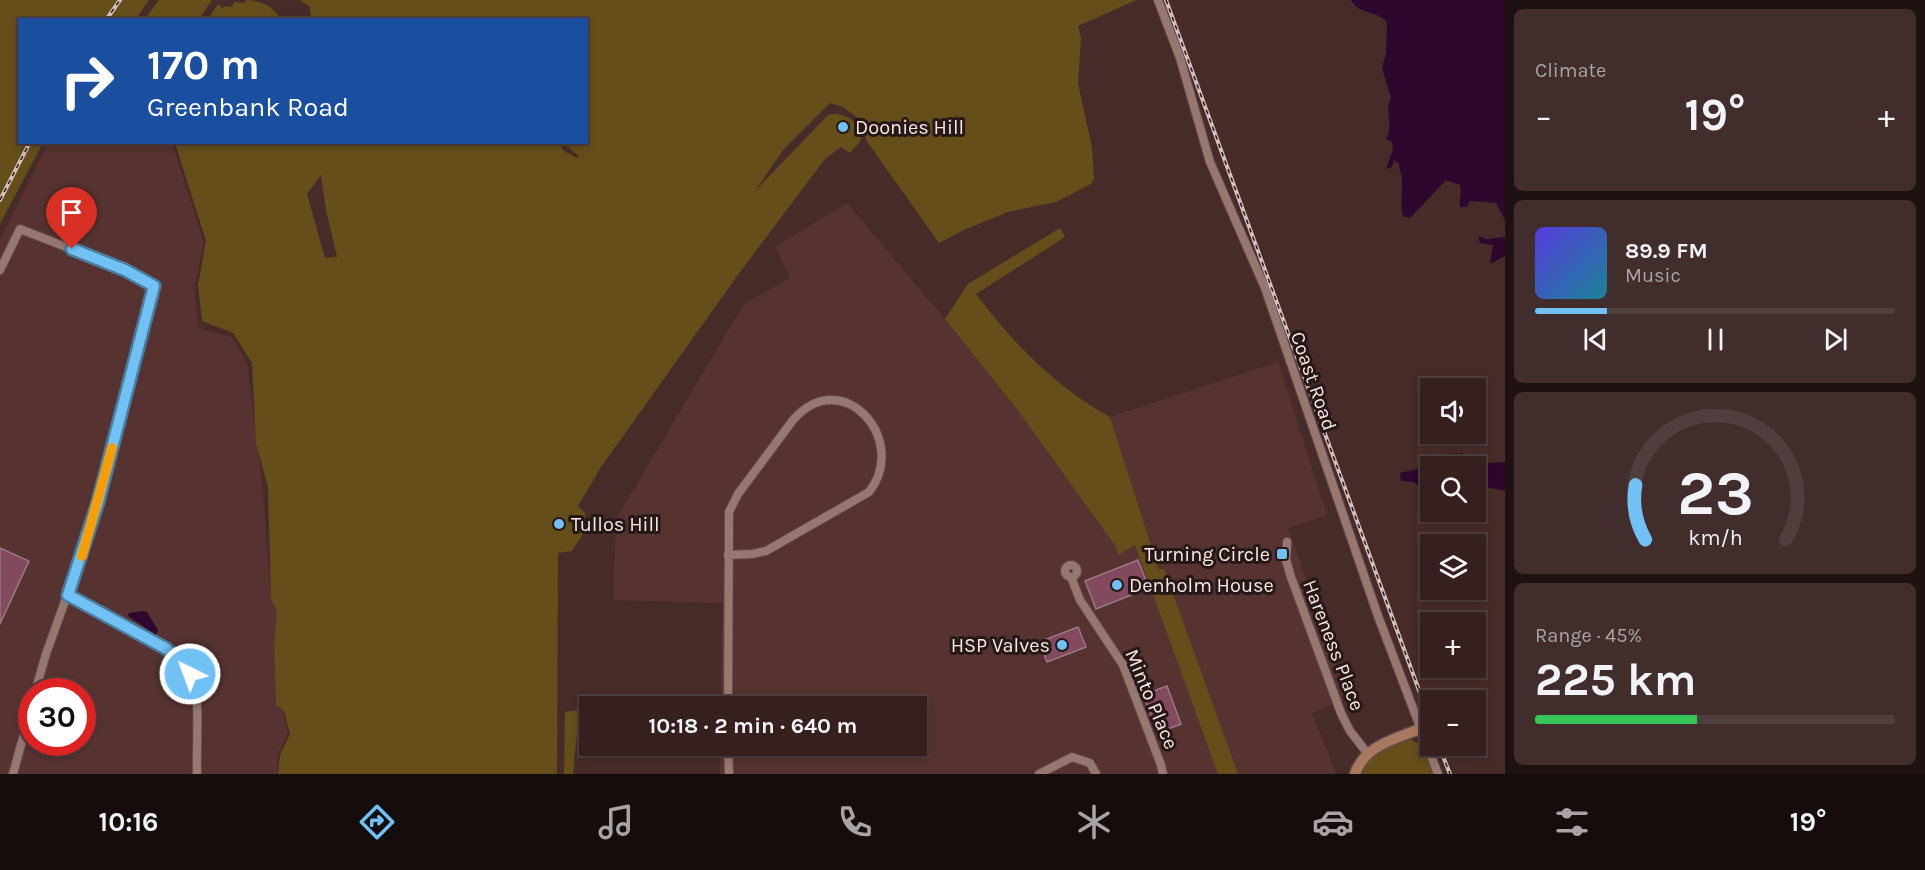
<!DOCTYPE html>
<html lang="en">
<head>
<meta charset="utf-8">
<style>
	body { margin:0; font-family:Karla,sans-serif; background:#402d2c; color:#f1f3f6; height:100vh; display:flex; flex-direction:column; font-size:22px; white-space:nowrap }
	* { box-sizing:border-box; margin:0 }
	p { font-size:20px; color:#aaa3a4 }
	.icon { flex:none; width:33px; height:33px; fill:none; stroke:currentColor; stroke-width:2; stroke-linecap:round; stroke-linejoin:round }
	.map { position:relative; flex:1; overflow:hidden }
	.side { display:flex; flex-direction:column; gap:9px; padding:9px; background:#1d1211; width:420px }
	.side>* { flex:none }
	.top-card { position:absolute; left:18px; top:18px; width:570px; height:126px; border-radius:0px; box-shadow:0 3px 9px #0003,0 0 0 2px #4f3e3d; background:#1a4fa0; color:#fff; overflow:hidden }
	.buttons { position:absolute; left:1420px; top:378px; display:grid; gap:12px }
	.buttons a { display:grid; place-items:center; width:66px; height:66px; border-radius:0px; background:#35201f; box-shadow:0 3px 9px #0003,0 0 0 2px #4f3e3d; font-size:30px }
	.speed { position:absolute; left:18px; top:678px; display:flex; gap:12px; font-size:30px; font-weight:700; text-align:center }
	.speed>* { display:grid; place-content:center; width:78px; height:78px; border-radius:50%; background:#35201f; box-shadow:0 3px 9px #0003,0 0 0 2px #4f3e3d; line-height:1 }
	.speed .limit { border:9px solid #d22; background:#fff; color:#111 }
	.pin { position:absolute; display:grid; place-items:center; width:51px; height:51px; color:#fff; margin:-62px -26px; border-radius:50% 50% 50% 0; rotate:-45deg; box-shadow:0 0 6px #0007 }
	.pin .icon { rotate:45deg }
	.me { position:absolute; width:66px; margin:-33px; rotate:318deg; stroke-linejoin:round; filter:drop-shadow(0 0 4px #0008) }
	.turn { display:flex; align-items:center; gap:21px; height:126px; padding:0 30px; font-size:27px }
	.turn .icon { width:78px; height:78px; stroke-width:2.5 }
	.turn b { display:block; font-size:42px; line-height:51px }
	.big { font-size:45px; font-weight:700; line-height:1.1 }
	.side .card { flex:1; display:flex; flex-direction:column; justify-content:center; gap:9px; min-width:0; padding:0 21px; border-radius:9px; background:#402d2c }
	.side .dial { align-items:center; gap:0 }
	.dial svg { height:156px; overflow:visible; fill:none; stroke:#4f3e3d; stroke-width:7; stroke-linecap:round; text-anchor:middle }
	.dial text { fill:#f1f3f6; stroke:none }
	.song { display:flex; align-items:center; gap:18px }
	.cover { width:72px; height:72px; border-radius:9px; background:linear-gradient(135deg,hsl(250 70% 55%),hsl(190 70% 35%)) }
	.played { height:6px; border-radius:3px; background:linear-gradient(90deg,#71c1f5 20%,#4f3e3d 20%) }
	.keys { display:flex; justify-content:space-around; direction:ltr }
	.heat { display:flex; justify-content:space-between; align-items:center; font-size:33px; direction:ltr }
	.charge { height:9px; border-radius:4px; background:linear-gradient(90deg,#34c759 45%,#4f3e3d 0) }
	.trip { position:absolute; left:579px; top:696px; width:348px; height:60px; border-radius:0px; background:#35201f; box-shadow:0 3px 9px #0003,0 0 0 2px #4f3e3d; font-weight:700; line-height:60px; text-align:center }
	.menu { display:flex; height:96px; justify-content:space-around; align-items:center; background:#150d0c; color:#aaa3a4 }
	.menu .icon { width:42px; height:42px }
	.menu .selected { color:#71c1f5 }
	.menu b { font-size:27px; color:#f1f3f6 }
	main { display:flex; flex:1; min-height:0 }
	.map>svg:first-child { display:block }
	.built { fill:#563330; fill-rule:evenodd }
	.green { fill:#654e1a; fill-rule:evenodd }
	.water { fill:#2d072e }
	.building { fill:#83495f; stroke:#987883; stroke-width:1.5 }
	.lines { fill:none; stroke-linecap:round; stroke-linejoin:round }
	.minor-casing { stroke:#614a48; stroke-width:10 }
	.major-casing { stroke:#614a48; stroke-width:13 }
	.minor { stroke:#987773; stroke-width:8 }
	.major { stroke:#a8785f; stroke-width:10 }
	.rail-casing { stroke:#d5c0be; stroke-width:4 }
	.rail { stroke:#251817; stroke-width:1.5; stroke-dasharray:4.5; stroke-linecap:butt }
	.route-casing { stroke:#497d9f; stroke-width:15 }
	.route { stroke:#71c1f5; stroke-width:10 }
	.slow { stroke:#f59e0b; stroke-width:10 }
	.poi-dot { fill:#71c1f5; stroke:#251817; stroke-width:2 }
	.labels { text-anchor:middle; stroke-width:6; stroke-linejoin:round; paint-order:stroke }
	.poi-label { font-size:20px; fill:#f9e6e4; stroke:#251817; text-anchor:start }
	.street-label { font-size:20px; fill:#f9e6e4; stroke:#251817 }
</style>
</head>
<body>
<main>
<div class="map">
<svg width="1505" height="774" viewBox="0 0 1505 774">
	<rect width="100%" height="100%" fill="#472b29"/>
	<!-- built -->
	<g class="built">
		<path d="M48 143H172L204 242 194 289 198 328 232 337 247 363 262 481 271 599 277 611 274 644 276 705 283 711 288 734 278 754 277 774H0V239ZM32 692H82V742H32Z"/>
		<polygon points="847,203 945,319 1019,412 1116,547 1118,554 1134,544 1159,570 1110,417 1278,362 1327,515 1288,528 1348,698 1312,713 1336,774 720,774 720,746 916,746 916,706 721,706 722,603 613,600 616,519 744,304 790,278 775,247"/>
	</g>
	<!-- green -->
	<g class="green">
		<polygon points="0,0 149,0 136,19 20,20 20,142 43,143 0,224"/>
		<polygon points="159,0 212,0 199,19 145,19"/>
		<path d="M246 0C260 0 273 6 281 19H208L218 4 223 9 225 6 232 7 234 2 244 3Z"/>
		<path d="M300 0H1136L1078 26 1081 38 1078 84 1092 147 1094 179 1091 184 1056 202 1008 212 964 230 939 243 866 140V124L843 107 830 103 784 149 755 191 828 115C842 110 867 124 860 141 858 145 853 149 850 153L841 147 825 159 740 272 601 467 578 506 585 513 584 532 572 551 558 553 557 774H278L280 755 290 734 284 711 276 705 274 644 277 611 271 599 268 487 256 443 252 363 233 333 202 321 198 285 206 241 175 143 558 142 564 151 577 158 579 156 563 143 586 142V20L311 19 310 7ZM321 175 326 210 337 257 325 258 307 194Z"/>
		<path d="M1060 228 1065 237 976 294C1013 343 1055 387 1110 417L1159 570 1164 569 1238 774H1218L1135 545 1118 555 1116 547 1019 412 945 319 968 284Z"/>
		<polygon points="579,710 573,774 564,774 565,712"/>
		<polygon points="1412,740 1422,746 1434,774 1358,774 1370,756 1398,742"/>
	</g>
	<!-- water -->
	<g class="water">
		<path d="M1351 0H1505V220L1496 203 1470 201 1467 207H1460C1459 199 1462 194 1460 185L1446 180 1410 218 1403 216C1400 204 1403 191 1402 179 1402 174 1399 170 1399 164L1394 160 1392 167 1386 169 1393 149 1392 142 1386 139C1394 127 1384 110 1391 98L1382 68 1386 54 1387 22C1377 10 1360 16 1351 0Z"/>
		<polygon points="1478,236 1487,239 1505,237 1505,256 1490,264 1493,245 1480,243"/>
		<polygon points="1462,453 1486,463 1505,462 1505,491 1476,485 1476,466 1431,466 1431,490 1428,491 1426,484 1419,487 1414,482 1401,481 1400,473 1417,469 1419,463 1432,461 1445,454"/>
		<polygon points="143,611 147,612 158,630 156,635 128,616 129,613"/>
	</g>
	<!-- building -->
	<g class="building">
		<polygon points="0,548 29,561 0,624"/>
		<polygon points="1138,560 1149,588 1096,609 1085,581"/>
		<polygon points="1078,627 1086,647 1047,662 1039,642"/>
		<polygon points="1167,686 1181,724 1158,733 1143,695"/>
	</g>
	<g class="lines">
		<defs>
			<g id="minor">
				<polyline points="1158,0 1180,58 1210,162 1265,288 1378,616 1438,774"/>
				<polyline points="0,270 20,229 125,270 154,286 98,502 79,562 46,654 35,692"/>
				<polyline points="1287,542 1286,560 1291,577 1341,713 1350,731 1368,754"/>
				<path d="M728 555 752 554 766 551 869 492C910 440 842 363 793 420L738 494 729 512 728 706"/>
				<circle cx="1071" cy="571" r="6"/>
				<polyline points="1071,577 1080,600 1123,665 1161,765 1163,774"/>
				<path d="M67 595C97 612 186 650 194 682 200 707 196 747 197 774"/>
				<polyline points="728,746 729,774"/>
				<polyline points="13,774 32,705"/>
				<polyline points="1039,774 1072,757 1090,763 1096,774"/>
			</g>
			<path id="major" d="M1355 774C1364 746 1395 739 1420 729"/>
		</defs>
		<!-- minor casing -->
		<use href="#minor" class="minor-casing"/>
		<!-- major casing -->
		<use href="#major" class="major-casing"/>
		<!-- minor -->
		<use href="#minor" class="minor"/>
		<!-- major -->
		<use href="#major" class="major"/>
		<defs>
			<g id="rail">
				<polyline points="1166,0 1431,723"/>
				<polyline points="106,20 120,0"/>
				<polyline points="0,200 30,142"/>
				<polyline points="1439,746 1450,774"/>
			</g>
		</defs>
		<!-- rail casing -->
		<use href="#rail" class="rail-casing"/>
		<!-- rail -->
		<use href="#rail" class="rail"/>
	</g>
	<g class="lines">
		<defs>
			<polyline id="route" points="72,249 125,270 154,286 98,502 68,595 165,648 179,659 190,674"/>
		</defs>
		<!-- route casing -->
		<use href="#route" class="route-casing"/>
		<!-- route -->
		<use href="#route" class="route"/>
		<!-- slow -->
		<polyline class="slow" points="82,556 112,448"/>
	</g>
	<!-- markers -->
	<g class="poi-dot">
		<circle cx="843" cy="127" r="6"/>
		<circle cx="559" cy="524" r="6"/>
		<rect x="1276" y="548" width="12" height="12" rx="3"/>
		<circle cx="1117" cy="585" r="6"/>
		<circle cx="1062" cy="645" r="6"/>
	</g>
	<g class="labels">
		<!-- poi labels -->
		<g class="poi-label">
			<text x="855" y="134">Doonies Hill</text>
			<text x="571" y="531">Tullos Hill</text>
			<text x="1270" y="561" text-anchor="end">Turning Circle</text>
			<text x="1129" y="592">Denholm House</text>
			<text x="1050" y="652" text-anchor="end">HSP Valves</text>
		</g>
		<!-- street labels -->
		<g class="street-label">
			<text transform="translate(1314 381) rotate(71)" y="7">Coast Road</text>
			<text transform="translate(1334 645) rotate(69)" y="7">Hareness Place</text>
			<text transform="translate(1152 699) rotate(67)" y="7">Minto Place</text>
		</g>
	</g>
</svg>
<div class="buttons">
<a><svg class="icon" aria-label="sound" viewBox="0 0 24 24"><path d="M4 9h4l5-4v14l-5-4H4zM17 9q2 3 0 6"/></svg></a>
<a><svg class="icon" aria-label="search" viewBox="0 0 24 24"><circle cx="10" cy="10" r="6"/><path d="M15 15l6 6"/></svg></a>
<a><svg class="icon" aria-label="layers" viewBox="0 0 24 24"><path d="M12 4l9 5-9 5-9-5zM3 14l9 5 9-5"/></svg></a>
<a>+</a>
<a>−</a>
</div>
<div class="speed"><div class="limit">30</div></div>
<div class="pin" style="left:72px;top:249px;background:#d93025"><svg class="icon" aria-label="arrive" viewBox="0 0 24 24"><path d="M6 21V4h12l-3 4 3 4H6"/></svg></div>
<svg class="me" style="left:190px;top:674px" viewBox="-20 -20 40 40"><circle r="17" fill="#71c1f5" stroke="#fff" stroke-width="3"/><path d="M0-11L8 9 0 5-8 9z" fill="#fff"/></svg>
<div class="trip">10:18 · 2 min · 640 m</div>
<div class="top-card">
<div class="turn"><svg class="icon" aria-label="right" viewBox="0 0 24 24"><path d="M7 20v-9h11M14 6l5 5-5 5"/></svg><div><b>170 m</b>Greenbank Road</div></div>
</div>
</div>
<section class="side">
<div class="card"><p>Climate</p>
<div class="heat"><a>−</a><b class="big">19°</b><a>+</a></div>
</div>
<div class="card">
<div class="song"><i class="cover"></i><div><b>89.9 FM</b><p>Music</p></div></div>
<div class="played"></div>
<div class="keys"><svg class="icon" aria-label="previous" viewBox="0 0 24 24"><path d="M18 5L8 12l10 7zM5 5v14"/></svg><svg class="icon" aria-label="pause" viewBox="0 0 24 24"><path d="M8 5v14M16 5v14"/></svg><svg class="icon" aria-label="next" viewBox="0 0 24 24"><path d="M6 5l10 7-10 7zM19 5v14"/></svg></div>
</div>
<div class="card dial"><svg viewBox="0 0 100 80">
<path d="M14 69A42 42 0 1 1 86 69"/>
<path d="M14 69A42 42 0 0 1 9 41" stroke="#71c1f5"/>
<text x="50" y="56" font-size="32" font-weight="700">23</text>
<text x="50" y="72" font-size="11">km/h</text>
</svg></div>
<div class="card"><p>Range · 45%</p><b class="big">225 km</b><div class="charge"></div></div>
</section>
</main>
<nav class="menu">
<b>10:16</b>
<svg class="icon selected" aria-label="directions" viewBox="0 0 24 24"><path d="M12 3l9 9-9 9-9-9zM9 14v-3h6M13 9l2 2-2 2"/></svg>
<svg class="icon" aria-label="music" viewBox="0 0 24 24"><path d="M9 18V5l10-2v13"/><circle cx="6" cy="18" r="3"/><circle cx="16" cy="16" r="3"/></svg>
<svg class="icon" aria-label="phone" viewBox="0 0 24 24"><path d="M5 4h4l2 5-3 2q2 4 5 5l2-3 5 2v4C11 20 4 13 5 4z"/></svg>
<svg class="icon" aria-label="climate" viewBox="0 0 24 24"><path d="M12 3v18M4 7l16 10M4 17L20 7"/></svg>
<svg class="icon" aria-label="car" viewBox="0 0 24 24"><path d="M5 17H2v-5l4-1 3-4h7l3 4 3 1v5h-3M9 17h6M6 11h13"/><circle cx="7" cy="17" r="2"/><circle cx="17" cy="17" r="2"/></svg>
<svg class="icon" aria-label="filters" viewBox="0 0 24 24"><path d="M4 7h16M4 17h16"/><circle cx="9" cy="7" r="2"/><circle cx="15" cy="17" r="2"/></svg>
<b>19°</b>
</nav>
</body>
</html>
